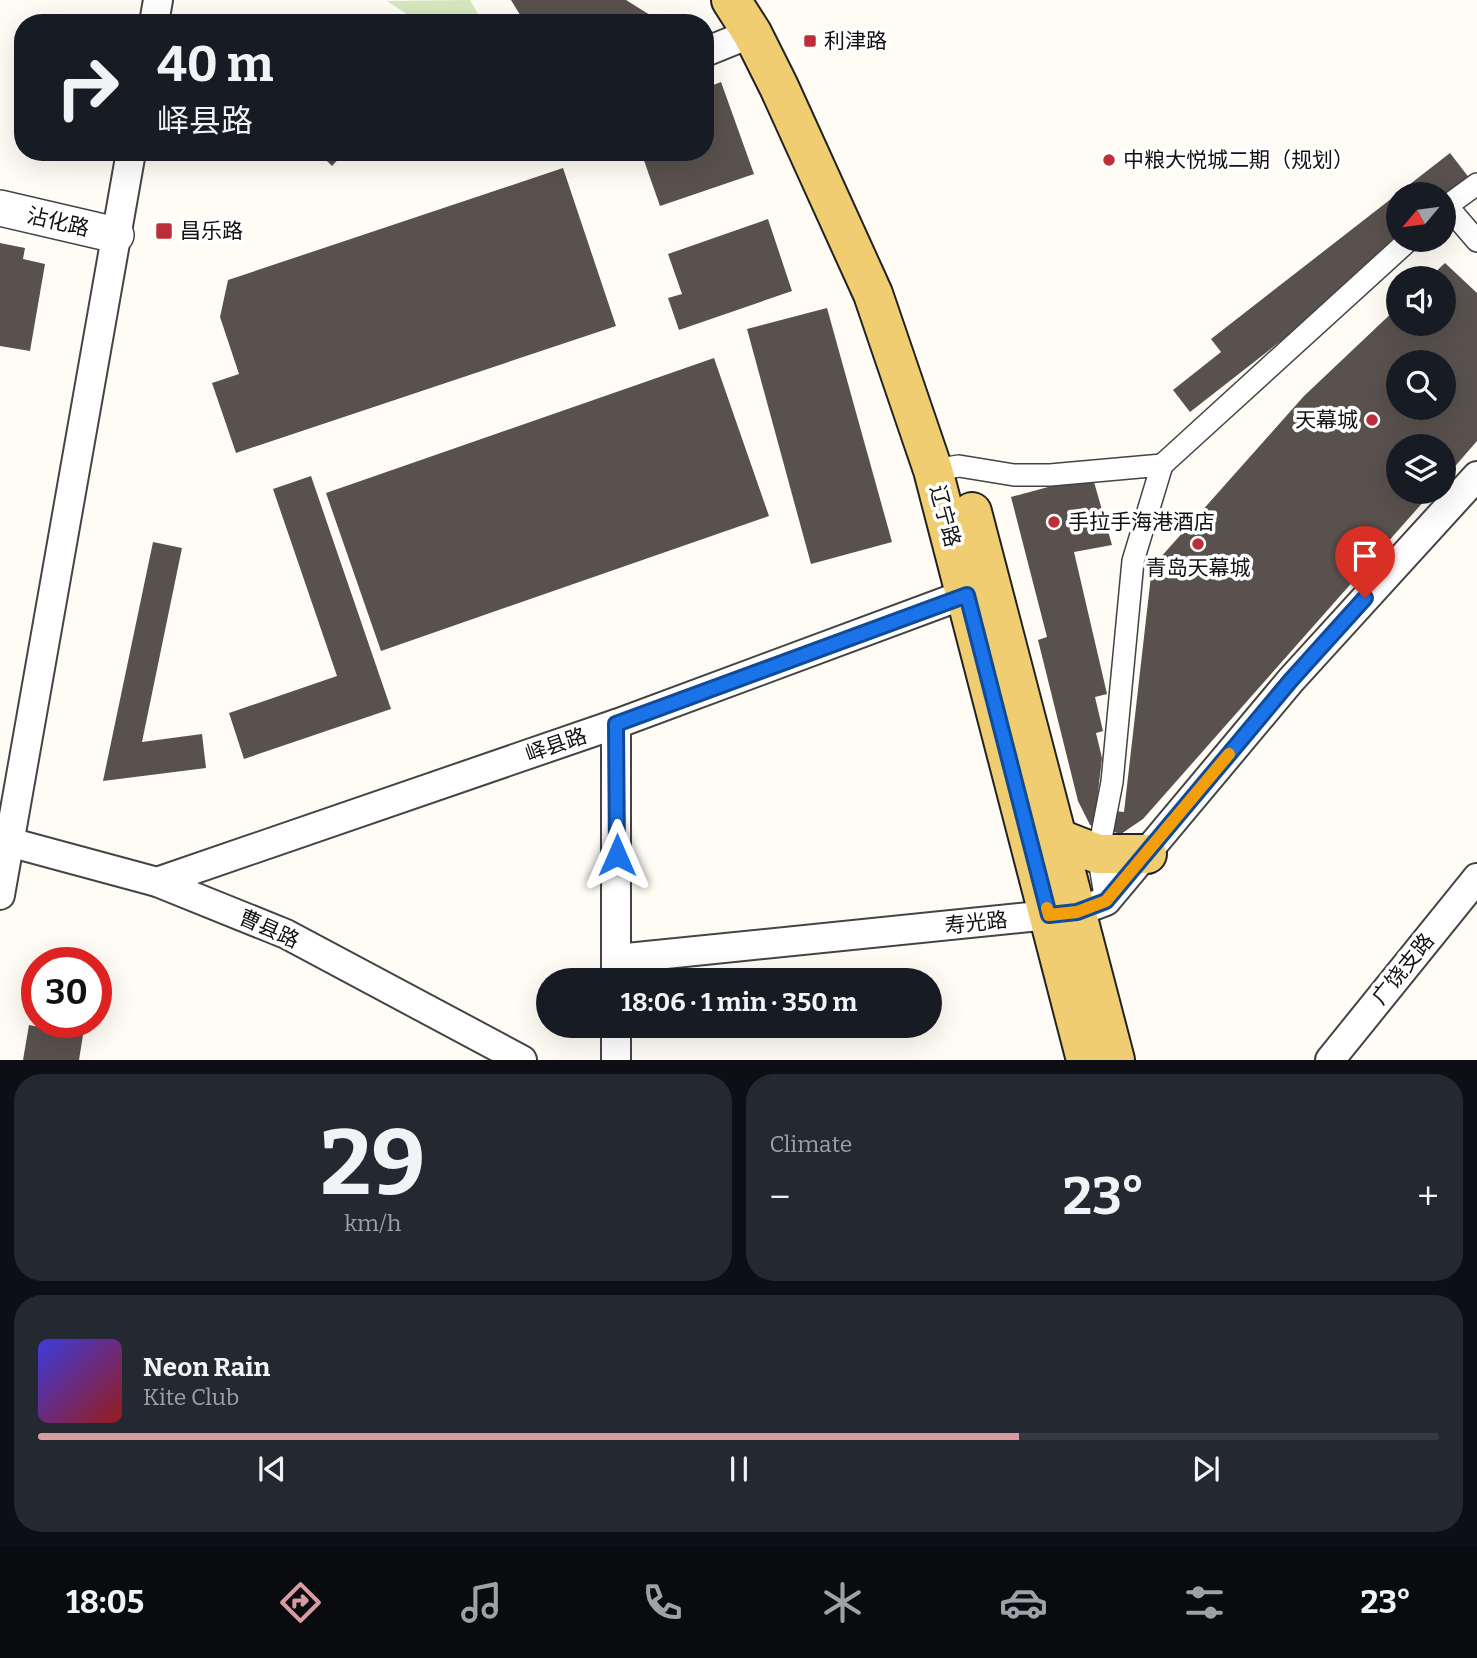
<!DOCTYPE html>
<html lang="en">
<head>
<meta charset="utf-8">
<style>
	body { margin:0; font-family:Bitter,"Noto Sans SC",serif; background:#242831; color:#f1f3f6; height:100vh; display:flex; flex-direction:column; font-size:26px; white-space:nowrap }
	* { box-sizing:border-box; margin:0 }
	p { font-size:23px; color:#9ea1a6 }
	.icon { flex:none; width:38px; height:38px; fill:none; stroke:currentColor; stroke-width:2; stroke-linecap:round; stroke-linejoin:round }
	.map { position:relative; height:1060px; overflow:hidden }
	.details { display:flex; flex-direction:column; gap:14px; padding:14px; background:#0d0f14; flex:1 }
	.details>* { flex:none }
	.hud { position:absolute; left:14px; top:14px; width:700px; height:147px; border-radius:28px; box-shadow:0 7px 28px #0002; background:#171b24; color:#f1f3f6; overflow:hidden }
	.needle { width:46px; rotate:241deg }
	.fabs { position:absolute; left:1386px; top:182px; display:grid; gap:14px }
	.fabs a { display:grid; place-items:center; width:70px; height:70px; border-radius:50%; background:#171b24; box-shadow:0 7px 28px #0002; font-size:35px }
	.speed { position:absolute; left:21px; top:947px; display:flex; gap:14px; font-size:35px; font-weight:700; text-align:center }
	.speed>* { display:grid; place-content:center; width:91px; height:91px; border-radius:50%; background:#171b24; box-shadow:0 7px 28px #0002; line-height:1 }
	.speed .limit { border:10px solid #d22; background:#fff; color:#111 }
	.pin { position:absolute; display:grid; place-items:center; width:60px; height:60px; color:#fff; margin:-72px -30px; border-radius:50% 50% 50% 0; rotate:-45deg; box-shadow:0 0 7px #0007 }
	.pin .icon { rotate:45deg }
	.me { position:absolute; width:77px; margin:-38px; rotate:0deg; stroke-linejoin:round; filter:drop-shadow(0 0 5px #0008) }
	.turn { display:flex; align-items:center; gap:24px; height:147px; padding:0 28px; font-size:32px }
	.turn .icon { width:91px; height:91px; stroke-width:2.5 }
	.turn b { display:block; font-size:49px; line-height:60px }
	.big { font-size:52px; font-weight:700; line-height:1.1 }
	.details .tile { flex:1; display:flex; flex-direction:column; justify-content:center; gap:10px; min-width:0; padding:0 24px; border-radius:28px; background:#242831 }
	.details .dial { align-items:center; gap:0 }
	.dial b { font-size:91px; line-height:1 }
	.song { display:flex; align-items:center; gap:21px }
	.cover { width:84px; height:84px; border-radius:10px; background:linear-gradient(135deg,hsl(240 70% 55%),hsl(0 70% 35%)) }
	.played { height:7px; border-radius:4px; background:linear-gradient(90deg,#d99ba2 70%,#363941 70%) }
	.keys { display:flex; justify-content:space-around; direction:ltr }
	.heat { display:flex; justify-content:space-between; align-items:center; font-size:38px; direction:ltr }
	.details .tiles { flex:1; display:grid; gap:14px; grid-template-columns:1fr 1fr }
	.tile:last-child { grid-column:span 2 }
	.trip { position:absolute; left:536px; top:968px; width:406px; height:70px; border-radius:35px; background:#171b24; box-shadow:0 7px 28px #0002; font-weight:700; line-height:70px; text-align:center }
	.tab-bar { display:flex; height:112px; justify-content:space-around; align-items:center; background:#090b0e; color:#9ea1a6 }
	.tab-bar .icon { width:49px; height:49px }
	.tab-bar .active { color:#d99ba2 }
	.tab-bar b { font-size:32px; color:#f1f3f6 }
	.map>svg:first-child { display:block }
	.green { fill:#d6e8bf }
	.building { fill:#59514d; fill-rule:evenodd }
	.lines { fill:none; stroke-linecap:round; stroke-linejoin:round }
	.pedestrian-casing { stroke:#444; stroke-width:24 }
	.minor-casing { stroke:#444; stroke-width:32 }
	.tertiary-casing { stroke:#444; stroke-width:38 }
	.primary-casing { stroke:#222; stroke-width:42 }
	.pedestrian { stroke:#fff; stroke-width:21 }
	.minor { stroke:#fff; stroke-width:28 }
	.tertiary { stroke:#fff; stroke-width:35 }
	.primary { stroke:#f1cd72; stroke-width:38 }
	.route-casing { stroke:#114b97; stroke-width:18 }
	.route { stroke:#1a73e8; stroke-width:12 }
	.slow { stroke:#f59e0b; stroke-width:12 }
	.poi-dot { fill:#bb2f3b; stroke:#fff; stroke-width:2.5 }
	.labels { text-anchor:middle; stroke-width:7; stroke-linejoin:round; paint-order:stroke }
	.poi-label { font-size:21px; fill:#111; stroke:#fff; text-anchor:start }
	.street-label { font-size:21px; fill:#111; stroke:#fff }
</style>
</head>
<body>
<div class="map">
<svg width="1477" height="1060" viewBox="0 0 1477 1060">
	<rect width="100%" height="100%" fill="#fefcf5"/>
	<!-- green -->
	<polygon class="green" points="470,0 483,23 420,23 387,1"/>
	<!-- building -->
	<g class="building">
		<polygon points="511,0 626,0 658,20 656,23 525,23"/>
		<polygon points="721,82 754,174 660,206 641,152 705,152 705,88"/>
		<polygon points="318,152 345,152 332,166"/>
		<polygon points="1450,153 1477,188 1444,214 1444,194 1398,194 1398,240 1410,240 1190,412 1173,390 1221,352 1211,339"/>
		<polygon points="563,168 616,326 236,453 212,383 239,374 220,317 228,280"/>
		<polygon points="768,219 792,291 679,330 668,298 682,294 668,254"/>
		<polygon points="0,243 25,248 23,259 45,264 30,351 0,346"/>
		<path d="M1445 263 1477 293V441L1444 479V446H1398V492H1432L1143 819 1121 834 1090 825 1078 801 1038 640 1047 637 1011 497 1092 475 1112 545 1074 552 1107 694 1095 697 1103 731 1096 733 1102 758 1096 809 1124 812 1152 567 1304 396 1398 307V324H1444V278H1429ZM1398 362H1444V408H1398Z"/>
		<polygon points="827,308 892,542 811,564 747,329"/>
		<polygon points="714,358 769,516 381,651 326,493"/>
		<polygon points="311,476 391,709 244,759 229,713 337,676 273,489"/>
		<polygon points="153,542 182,548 142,742 202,734 206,768 103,781"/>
		<polygon points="29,1025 83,1035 79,1060 23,1060"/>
	</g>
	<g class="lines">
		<defs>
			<g id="pedestrian">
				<polyline points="1447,206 1477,241"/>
				<polyline points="1444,208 1477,184"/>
				<polyline points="1162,465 1409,240"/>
				<polyline points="933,470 959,466 1014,475 1050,475 1162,465 1133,561 1112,782 1098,854 1106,901"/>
			</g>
			<g id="minor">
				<polyline points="154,23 158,0"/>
				<polyline points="705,52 752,33"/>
				<polyline points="616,724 616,980"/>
				<polyline points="9,842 157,882 286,934 522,1060"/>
				<polyline points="157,882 616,724 982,588"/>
				<polyline points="0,895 131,152"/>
				<polyline points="617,959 1049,915 1077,912 1106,901 1291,680 1477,476"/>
				<polyline points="616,1060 616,1026"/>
				<polyline points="1330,1060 1477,878"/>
			</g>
			<g id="tertiary">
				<polyline points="0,208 116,235"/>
				<polyline points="0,839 9,842"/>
			</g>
			<g id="primary">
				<polyline points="731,0 752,33 779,87 873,294 933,470 1086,1060"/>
				<polyline points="972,512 1115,1060"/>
				<polyline points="1057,838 1098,854 1147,854"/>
			</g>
		</defs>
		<!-- pedestrian casing -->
		<use href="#pedestrian" class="pedestrian-casing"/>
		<!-- minor casing -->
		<use href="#minor" class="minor-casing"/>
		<!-- tertiary casing -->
		<use href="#tertiary" class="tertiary-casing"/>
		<!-- primary casing -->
		<use href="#primary" class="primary-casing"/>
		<!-- pedestrian -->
		<use href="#pedestrian" class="pedestrian"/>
		<!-- minor -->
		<use href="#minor" class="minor"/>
		<!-- tertiary -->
		<use href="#tertiary" class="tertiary"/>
		<!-- primary -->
		<use href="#primary" class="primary"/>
	</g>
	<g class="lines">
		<defs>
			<polyline id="route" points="617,855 616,724 967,595 1049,915 1077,912 1106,901 1291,680 1365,598"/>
		</defs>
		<!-- route casing -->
		<use href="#route" class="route-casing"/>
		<!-- route -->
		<use href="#route" class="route"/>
		<!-- slow -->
		<polyline class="slow" points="1047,908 1049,915 1077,912 1106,901 1229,754"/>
	</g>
	<!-- markers -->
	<g class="poi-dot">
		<rect x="803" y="34" width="14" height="14" rx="3.5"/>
		<circle cx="1109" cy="160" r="7"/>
		<rect x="155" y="222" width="18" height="18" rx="3.5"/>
		<circle cx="1372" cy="420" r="7"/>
		<circle cx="1054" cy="522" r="7"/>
		<circle cx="1198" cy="544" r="7"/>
	</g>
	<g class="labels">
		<!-- poi labels -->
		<g class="poi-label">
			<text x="824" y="48">利津路</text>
			<text x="1123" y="167">中粮大悦城二期（规划）</text>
			<text x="180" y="238">昌乐路</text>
			<text x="1358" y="427" text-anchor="end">天幕城</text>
			<text x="1068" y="529">手拉手海港酒店</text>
			<text x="1198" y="575" text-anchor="middle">青岛天幕城</text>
		</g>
		<!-- street labels -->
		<g class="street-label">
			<text transform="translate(58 222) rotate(13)" y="7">沾化路</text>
			<text transform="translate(945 516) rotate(75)" y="7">辽宁路</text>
			<text transform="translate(556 745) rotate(-19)" y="7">峄县路</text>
			<text transform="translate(976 923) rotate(-6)" y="7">寿光路</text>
			<text transform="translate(269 929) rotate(24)" y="7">曹县路</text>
			<text transform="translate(1403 969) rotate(-51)" y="7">广饶支路</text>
		</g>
	</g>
</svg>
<div class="fabs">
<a><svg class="needle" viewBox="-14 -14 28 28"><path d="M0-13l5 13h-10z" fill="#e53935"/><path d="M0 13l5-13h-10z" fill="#9ea1a6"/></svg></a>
<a><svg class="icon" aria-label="sound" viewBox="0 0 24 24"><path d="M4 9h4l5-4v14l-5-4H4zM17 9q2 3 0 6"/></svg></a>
<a><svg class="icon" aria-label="search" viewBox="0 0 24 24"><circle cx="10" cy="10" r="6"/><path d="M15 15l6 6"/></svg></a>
<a><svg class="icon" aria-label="layers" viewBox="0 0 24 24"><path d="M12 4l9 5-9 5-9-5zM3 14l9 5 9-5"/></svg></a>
</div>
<div class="speed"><div class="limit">30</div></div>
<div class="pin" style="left:1365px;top:598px;background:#d93025"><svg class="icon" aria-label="arrive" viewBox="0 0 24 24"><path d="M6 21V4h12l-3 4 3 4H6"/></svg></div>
<svg class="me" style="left:617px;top:855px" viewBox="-20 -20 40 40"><path d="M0-17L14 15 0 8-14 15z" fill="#1a73e8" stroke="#fff" stroke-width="4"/></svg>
<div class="trip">18:06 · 1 min · 350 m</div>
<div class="hud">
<div class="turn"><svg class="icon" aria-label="right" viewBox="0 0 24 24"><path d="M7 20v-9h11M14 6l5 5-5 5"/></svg><div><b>40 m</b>峄县路</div></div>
</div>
</div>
<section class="details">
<div class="tiles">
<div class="tile dial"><b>29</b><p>km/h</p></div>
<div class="tile"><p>Climate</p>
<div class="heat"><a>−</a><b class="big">23°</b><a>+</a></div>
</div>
<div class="tile">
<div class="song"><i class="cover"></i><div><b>Neon Rain</b><p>Kite Club</p></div></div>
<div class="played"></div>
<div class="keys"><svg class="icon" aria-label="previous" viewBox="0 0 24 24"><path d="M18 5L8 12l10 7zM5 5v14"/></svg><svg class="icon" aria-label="pause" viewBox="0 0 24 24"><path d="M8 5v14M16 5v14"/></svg><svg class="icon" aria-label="next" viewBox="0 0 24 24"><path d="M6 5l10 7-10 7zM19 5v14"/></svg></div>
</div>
</div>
</section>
<nav class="tab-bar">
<b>18:05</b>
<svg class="icon active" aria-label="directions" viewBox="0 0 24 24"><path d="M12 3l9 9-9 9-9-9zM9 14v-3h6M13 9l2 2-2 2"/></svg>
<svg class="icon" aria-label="music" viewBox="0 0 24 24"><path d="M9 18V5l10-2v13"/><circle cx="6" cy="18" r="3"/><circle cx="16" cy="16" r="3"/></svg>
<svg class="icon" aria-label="phone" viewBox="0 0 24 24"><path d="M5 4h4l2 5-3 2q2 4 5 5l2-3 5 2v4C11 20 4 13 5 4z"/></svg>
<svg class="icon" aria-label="climate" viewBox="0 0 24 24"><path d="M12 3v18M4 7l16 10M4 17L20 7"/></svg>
<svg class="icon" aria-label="car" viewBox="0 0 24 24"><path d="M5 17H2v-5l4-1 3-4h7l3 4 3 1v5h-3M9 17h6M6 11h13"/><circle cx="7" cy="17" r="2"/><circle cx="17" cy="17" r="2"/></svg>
<svg class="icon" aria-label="filters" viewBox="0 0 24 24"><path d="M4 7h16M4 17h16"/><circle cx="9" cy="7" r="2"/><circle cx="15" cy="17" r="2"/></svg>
<b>23°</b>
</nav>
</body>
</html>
